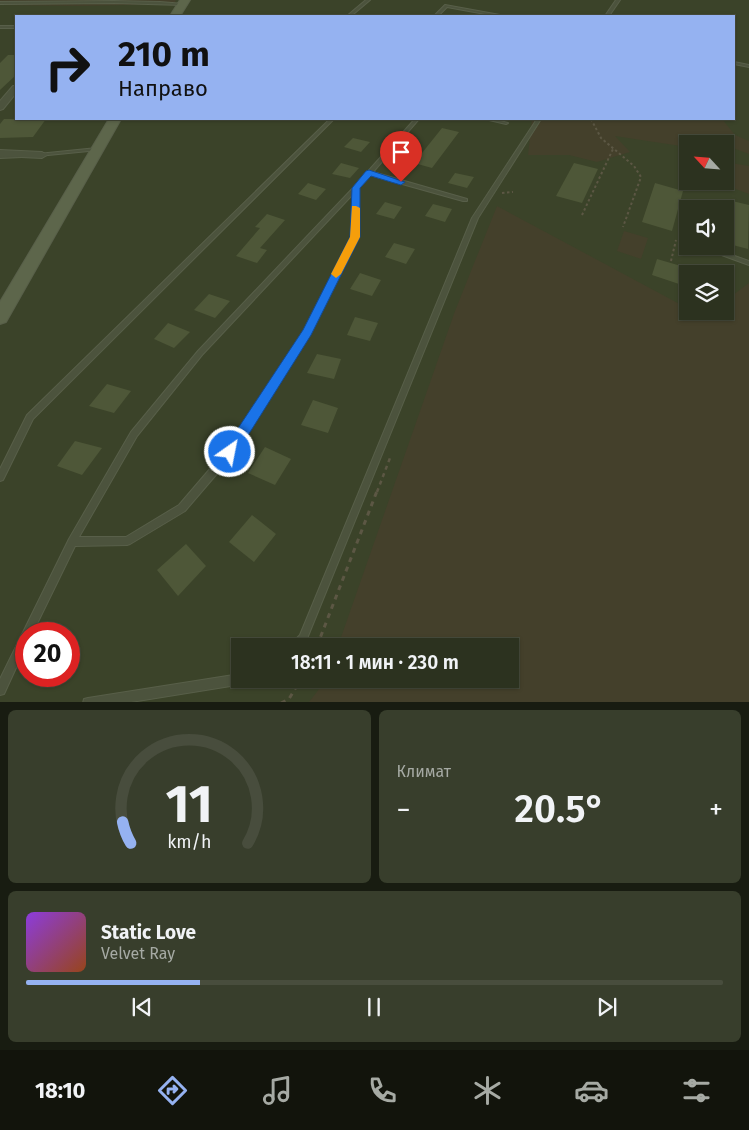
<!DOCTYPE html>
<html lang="ru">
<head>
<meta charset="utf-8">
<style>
	body { margin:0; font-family:"Fira Sans",sans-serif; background:#383e2c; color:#f1f3f6; height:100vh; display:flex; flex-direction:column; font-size:19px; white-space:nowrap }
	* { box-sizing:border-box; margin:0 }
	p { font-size:16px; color:#a6aaa4 }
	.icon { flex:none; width:28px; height:28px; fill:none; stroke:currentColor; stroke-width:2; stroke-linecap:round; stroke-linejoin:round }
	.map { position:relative; height:702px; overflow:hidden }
	.panel { display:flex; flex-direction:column; gap:8px; padding:8px; background:#181c11; flex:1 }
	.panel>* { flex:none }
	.guide { position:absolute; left:15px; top:15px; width:720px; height:105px; border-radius:0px; box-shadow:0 1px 4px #0004,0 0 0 1px #484d3d; background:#95b2f1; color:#111; overflow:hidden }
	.needle { width:32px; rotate:296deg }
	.fabs { position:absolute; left:679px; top:135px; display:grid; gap:10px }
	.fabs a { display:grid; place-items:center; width:55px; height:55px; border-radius:0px; background:#2c321f; box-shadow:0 1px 4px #0004,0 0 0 1px #484d3d; font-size:25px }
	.speed { position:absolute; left:15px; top:622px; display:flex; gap:10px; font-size:25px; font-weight:700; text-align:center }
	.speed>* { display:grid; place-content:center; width:65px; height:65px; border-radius:50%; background:#2c321f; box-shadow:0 1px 4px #0004,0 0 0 1px #484d3d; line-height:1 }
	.speed .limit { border:8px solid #d22; background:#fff; color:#111 }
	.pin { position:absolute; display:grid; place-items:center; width:42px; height:42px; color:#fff; margin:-51px -21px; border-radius:50% 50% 50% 0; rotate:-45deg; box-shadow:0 0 5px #0007 }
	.pin .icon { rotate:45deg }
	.me { position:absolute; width:55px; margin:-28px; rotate:33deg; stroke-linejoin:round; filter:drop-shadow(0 0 4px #0008) }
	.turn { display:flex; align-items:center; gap:18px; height:105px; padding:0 20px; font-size:22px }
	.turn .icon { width:65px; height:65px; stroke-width:2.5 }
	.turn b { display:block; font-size:35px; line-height:42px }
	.big { font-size:38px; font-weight:600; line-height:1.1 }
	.panel .widget { flex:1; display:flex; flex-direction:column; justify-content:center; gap:8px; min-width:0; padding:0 18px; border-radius:8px; background:#383e2c }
	.panel .dial { align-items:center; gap:0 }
	.dial svg { height:130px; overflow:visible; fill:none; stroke:#484d3d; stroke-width:7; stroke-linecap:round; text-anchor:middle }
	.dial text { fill:#f1f3f6; stroke:none }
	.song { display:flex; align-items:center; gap:15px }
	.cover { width:60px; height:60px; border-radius:8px; background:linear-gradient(135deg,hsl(270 70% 55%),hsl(20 70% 35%)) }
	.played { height:5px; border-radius:2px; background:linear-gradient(90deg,#95b2f1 25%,#484d3d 25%) }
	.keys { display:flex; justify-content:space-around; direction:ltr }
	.heat { display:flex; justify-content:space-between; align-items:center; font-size:28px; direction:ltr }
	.panel .tiles { flex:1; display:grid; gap:8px; grid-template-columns:1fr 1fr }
	.widget:last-child { grid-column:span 2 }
	.trip { position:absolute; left:231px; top:638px; width:288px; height:50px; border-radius:0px; background:#2c321f; box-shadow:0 1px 4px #0004,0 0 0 1px #484d3d; font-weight:600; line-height:50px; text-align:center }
	.tab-bar { display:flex; height:80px; justify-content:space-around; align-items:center; background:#12140c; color:#a6aaa4 }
	.tab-bar .icon { width:35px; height:35px }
	.tab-bar .on { color:#95b2f1 }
	.tab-bar b { font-size:22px; color:#f1f3f6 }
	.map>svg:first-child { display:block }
	.green { fill:#44402b }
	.building { fill:#4e5738 }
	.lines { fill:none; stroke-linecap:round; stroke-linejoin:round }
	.lane-casing { stroke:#585f49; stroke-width:2 }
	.street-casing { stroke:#585f49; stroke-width:2 }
	.secondary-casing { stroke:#585f49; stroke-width:2 }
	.path-far2 { stroke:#5c5744; stroke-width:2; stroke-dasharray:2.5 2.5; stroke-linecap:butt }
	.path-far1 { stroke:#5c5744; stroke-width:2.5; stroke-dasharray:4 4; stroke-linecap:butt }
	.path { stroke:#5c5744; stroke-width:3; stroke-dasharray:5 5; stroke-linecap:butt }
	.lane { fill:#4c533d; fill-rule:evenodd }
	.street { fill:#4c533d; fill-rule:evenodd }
	.secondary { fill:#5d664b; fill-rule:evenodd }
	.route { fill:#1a73e8; stroke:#114b97 }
	.slow { fill:#f59e0b }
</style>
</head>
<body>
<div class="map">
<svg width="749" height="703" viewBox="0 0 749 703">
	<rect width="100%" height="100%" fill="#3b4329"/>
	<!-- green -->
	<g class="green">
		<polygon points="0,0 176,0 174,4 81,6 0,5"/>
		<polygon points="532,119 722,119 735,135 749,141 749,154 733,148 725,148 725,144 688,144 687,147 615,136 630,152 597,162 569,155 528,155"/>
		<polygon points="725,162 749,166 749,194 715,181 725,181"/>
		<polygon points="497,206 687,308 688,311 725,311 725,301 749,283 749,702 309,702 327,679 510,679 510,646 338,646 455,311"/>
		<polygon points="624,231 648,238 641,259 617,251"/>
	</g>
	<!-- building -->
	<g class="building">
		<polygon points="8,55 16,55 16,75 0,90 0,63"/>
		<polygon points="4,119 46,119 33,137 0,138 0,124"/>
		<polygon points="442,128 459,132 432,168 414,163"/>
		<polygon points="353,138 370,142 361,152 344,147"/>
		<polygon points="341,163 359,168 350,178 332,174"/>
		<polygon points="574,163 598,169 582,203 556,196"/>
		<polygon points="455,173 474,177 467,188 448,183"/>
		<polygon points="308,183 326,189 316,200 298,194"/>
		<polygon points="655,183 683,191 672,231 642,222"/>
		<polygon points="728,200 749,205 748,249 725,243"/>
		<polygon points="385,202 402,207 394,219 376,214"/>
		<polygon points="433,204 452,209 445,222 425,216"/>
		<polygon points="267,214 285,220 260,248 267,250 257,263 236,256 260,228 255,227"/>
		<polygon points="394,243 415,249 406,264 385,257"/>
		<polygon points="657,259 688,268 688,287 652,275"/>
		<polygon points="360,273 381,280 372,296 350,289"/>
		<polygon points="209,294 230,301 215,318 194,310"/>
		<polygon points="355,317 378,323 370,341 347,335"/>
		<polygon points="168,323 190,332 174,348 154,339"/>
		<polygon points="317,354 341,359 334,379 307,373"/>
		<polygon points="107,384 131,391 114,413 89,406"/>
		<polygon points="313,400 338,408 328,433 301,425"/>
		<polygon points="75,441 102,448 82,475 57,466"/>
		<polygon points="265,447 291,459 275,485 248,473"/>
		<polygon points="252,515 276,534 254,562 229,542"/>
		<polygon points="186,544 206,566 178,596 157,570"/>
	</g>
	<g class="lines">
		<defs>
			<g id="lane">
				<polygon points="366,0 370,0 351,16 347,16"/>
				<polygon points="616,0 620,0 609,16 605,16"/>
				<polygon points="114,1 160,2 184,4 182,5 114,3 0,4 0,2"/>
				<polygon points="445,5 500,15 502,16 496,16 447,7 438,16 434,16"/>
				<rect x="0" y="26" width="16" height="2"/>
				<polygon points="734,62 749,65 749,67 734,64"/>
				<polygon points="330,119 334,119 33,419 3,480 0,481 0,469 27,415"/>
				<path d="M415 119H419L373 172 467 199V201H463L370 175 359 188 358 237 309 334 233 455 185 511 130 544 127 545 75 546 32 634H26V646L4 694 0 695V679L69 539 131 432 198 351 354 187ZM353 194 352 237 304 331 227 449 179 505 126 537H79L137 436 202 355Z"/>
				<polygon points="485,119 492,119 508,123 506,124"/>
				<polygon points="537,119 541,119 478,218 306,641 302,646 290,646 292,643 300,635 472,218"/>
				<polygon points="97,148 99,149 99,150 38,156 36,155 38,154"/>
				<polygon points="20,155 22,155 22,157 0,158 0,156"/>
				<polygon points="706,246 749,261 749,265 705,249 704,248"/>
				<polygon points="240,674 240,679 248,679 247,683 243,684 125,703 83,703 84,699 88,698"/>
			</g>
			<g id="street">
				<polygon points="13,86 16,86 16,93 3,109 0,110 0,101"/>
				<polygon points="0,150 42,152 47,155 42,158 0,156"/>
			</g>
			<g id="secondary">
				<polygon points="180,0 190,0 180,16 170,16"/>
				<polygon points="109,119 121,119 6,322 0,324 0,302"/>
			</g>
		</defs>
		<!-- lane casing -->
		<use href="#lane" class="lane-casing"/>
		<!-- street casing -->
		<use href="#street" class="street-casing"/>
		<!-- secondary casing -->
		<use href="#secondary" class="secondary-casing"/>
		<!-- path-far2 -->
		<g class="path-far2">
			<polyline points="591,119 601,138 634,166 641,177 623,227"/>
			<polyline points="502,193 513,192"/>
			<polyline points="582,215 613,149"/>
			<polyline points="671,261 676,240"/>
		</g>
		<!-- path-far1 -->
		<polyline class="path-far1" points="377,492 390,458"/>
		<!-- path -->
		<g class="path">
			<polyline points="317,646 377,491"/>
			<polyline points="281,703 289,699 301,679"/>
		</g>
		<!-- lane -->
		<use href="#lane" class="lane"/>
		<!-- street -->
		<use href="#street" class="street"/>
		<!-- secondary -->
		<use href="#secondary" class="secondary"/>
	</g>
	<!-- route -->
	<polygon class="route" points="369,170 405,182 401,185 371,176 360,188 360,237 311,335 235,456 230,458 225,456 223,452 225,448 303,330 350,237 352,188 366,171"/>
	<!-- slow -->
	<polygon class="slow" points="352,206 356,206 360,208 360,237 341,274 336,278 331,274 350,237"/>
</svg>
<div class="fabs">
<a><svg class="needle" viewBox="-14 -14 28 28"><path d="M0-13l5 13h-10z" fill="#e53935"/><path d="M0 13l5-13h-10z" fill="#a6aaa4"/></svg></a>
<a><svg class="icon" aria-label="sound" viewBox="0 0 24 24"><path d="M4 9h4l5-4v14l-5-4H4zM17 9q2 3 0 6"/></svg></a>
<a><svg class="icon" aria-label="layers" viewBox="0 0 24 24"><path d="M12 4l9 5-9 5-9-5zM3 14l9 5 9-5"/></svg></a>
</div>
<div class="speed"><div class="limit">20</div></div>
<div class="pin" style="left:401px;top:182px;background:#d93025"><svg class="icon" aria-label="arrive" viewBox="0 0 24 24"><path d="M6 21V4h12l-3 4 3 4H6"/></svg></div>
<svg class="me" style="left:230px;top:452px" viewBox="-20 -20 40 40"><circle r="17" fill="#1a73e8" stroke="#fff" stroke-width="3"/><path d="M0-11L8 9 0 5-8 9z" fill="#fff"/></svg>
<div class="trip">18:11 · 1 мин · 230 m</div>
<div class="guide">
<div class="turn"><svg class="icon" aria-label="right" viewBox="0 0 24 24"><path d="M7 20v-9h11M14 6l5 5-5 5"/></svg><div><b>210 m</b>Направо</div></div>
</div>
</div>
<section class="panel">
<div class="tiles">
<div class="widget dial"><svg viewBox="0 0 100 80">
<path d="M14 69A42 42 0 1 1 86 69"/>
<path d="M14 69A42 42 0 0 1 9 56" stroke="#95b2f1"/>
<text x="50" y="56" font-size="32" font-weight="700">11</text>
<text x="50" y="72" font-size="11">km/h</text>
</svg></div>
<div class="widget"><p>Климат</p>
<div class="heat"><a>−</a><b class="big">20.5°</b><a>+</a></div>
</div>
<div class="widget">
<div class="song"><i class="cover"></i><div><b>Static Love</b><p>Velvet Ray</p></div></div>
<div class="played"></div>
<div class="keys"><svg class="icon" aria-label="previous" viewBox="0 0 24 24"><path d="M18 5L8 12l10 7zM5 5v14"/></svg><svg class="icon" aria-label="pause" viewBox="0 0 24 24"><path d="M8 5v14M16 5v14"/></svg><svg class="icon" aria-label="next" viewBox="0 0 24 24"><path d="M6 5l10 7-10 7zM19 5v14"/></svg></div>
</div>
</div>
</section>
<nav class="tab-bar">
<b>18:10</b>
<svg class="icon on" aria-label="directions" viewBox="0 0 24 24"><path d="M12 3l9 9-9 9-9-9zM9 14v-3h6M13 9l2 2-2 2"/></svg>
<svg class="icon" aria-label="music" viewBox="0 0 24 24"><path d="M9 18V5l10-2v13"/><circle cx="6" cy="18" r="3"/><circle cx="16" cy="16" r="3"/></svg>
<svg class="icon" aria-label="phone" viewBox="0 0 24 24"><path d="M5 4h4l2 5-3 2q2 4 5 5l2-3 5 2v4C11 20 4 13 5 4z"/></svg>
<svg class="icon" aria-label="climate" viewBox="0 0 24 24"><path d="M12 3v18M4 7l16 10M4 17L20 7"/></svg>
<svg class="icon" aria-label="car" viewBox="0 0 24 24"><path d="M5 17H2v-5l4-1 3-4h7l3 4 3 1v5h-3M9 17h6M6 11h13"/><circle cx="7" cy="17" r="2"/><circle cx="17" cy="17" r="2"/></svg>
<svg class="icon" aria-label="filters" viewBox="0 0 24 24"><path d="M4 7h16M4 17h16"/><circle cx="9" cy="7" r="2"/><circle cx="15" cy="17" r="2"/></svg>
</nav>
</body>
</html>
